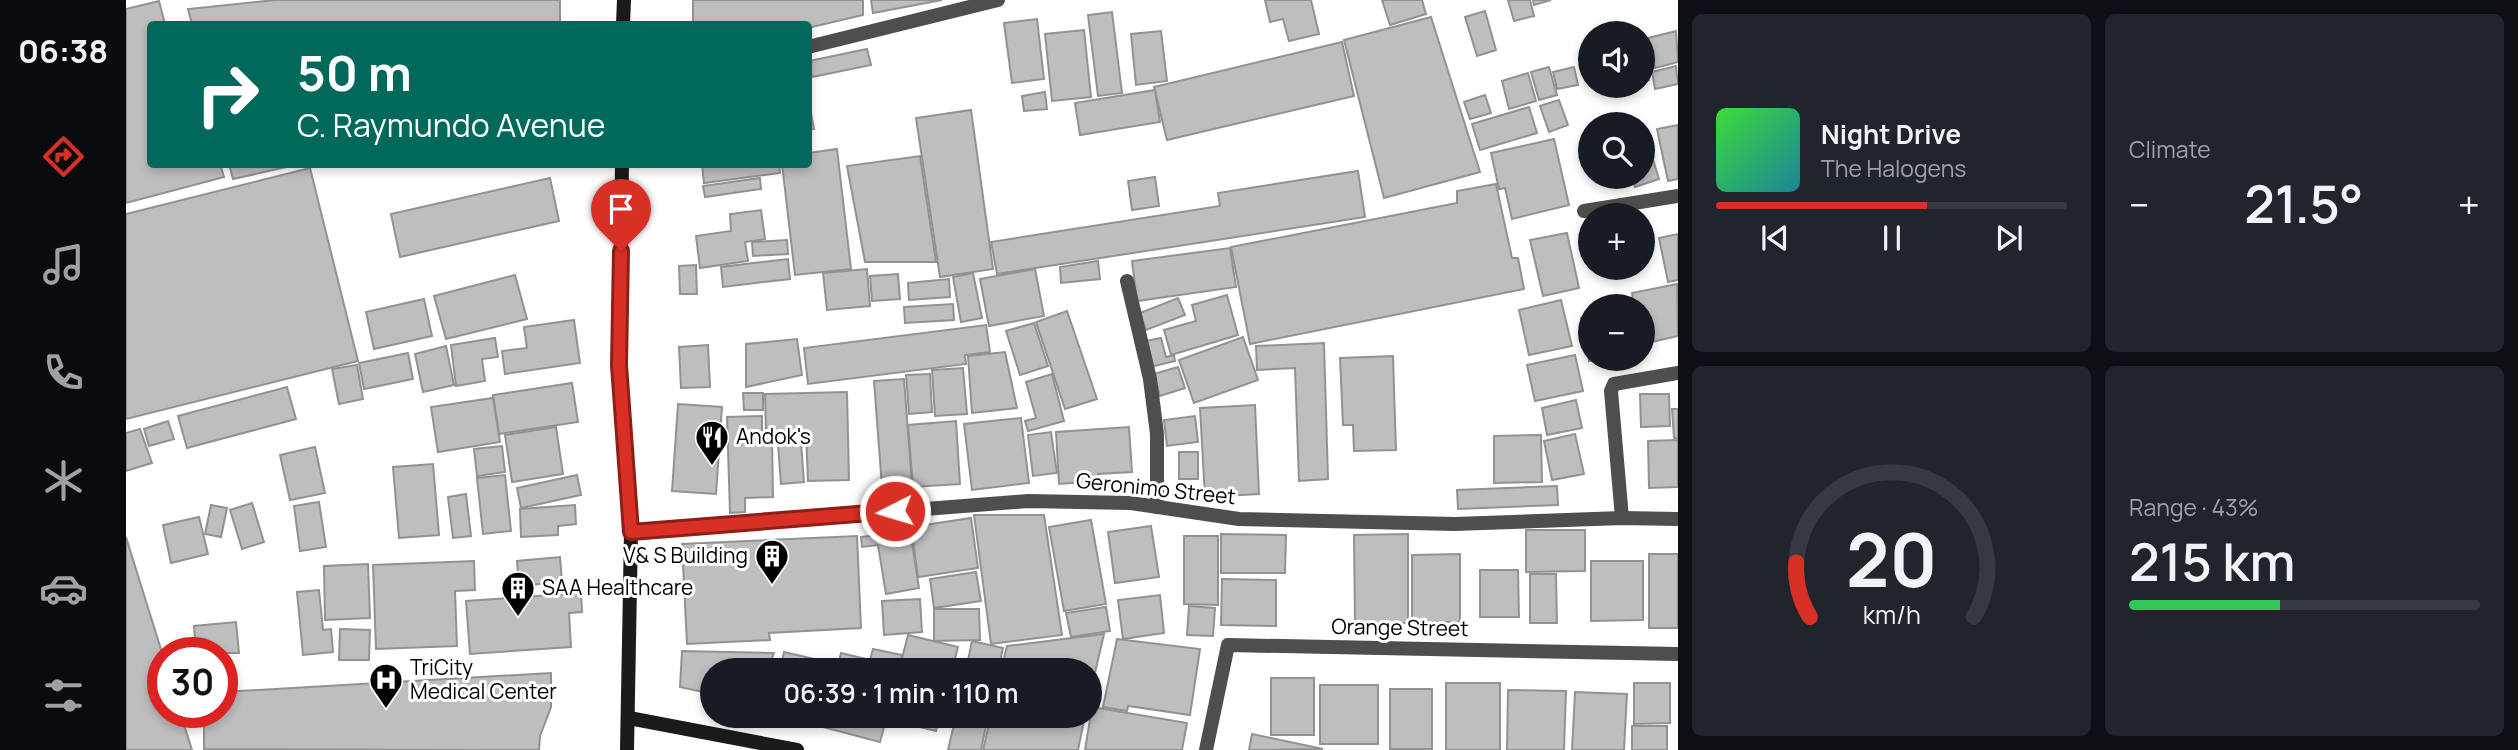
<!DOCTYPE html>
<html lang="en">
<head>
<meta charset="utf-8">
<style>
	body { margin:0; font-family:Manrope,sans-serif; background:#20242c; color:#f1f3f6; height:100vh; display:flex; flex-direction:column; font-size:26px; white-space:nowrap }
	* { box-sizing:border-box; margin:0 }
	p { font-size:23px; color:#9ea1a6 }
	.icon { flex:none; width:38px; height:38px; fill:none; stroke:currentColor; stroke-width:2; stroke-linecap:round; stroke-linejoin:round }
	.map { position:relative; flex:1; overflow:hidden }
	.panel { display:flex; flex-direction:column; gap:14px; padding:14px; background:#0d0f14; width:840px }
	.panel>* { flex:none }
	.top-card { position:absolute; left:21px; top:21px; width:665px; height:147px; border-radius:7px; box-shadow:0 4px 10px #0003; background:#00695c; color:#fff; overflow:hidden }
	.fabs { position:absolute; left:1452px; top:21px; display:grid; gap:14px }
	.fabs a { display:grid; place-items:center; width:77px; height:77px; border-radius:50%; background:#171b24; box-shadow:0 4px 10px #0003; font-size:35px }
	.speed { position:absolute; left:21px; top:637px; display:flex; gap:14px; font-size:35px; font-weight:700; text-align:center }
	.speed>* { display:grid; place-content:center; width:91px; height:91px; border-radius:50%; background:#171b24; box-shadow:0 4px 10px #0003; line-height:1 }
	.speed .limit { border:10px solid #d22; background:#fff; color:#111 }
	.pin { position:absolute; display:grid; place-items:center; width:60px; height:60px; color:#fff; margin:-72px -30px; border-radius:50% 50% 50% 0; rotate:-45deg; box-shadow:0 0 7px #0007 }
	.pin .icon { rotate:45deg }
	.me { position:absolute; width:77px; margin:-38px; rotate:265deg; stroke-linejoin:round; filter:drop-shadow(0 0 5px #0008) }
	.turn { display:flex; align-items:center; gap:24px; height:147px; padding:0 35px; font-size:32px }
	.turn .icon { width:91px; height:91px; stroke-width:2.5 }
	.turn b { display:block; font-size:49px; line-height:60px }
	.big { font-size:52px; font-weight:600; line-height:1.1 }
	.panel .tile { flex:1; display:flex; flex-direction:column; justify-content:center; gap:10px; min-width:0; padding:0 24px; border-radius:10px; background:#20242c }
	.panel .dial { align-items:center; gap:0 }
	.dial svg { height:182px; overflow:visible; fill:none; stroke:#363941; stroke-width:7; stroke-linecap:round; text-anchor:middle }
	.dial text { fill:#f1f3f6; stroke:none }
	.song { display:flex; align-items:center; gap:21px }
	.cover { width:84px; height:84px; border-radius:10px; background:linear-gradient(135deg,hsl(120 70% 55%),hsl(190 70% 35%)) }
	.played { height:7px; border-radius:4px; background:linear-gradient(90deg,#d93025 60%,#363941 60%) }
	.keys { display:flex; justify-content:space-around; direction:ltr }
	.heat { display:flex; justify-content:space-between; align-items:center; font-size:38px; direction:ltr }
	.charge { height:10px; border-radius:5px; background:linear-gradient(90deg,#34c759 43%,#363941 0) }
	.panel .tiles { flex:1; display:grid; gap:14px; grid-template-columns:repeat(2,1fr) }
	.trip { position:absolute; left:574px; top:658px; width:402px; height:70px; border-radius:35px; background:#171b24; box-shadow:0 4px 10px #0003; font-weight:600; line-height:70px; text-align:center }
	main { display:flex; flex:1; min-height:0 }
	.tab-bar { display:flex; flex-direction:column; width:126px; justify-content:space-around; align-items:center; background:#090b0e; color:#9ea1a6 }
	.tab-bar .icon { width:49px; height:49px }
	.tab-bar .current { color:#d93025 }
	.tab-bar b { font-size:32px; color:#f1f3f6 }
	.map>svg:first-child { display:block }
	.building { fill:#bebebe; stroke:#929292; stroke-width:2 }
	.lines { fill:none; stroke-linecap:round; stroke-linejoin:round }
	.street { stroke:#4e4e4e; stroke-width:14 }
	.secondary { stroke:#1b1b1b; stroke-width:14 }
	.route-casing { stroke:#8d1f18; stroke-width:18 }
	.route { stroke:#d93025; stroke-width:12 }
	.labels { text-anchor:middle; stroke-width:6; stroke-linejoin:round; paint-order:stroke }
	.poi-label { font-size:21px; fill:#000; stroke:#fff; text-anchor:start }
	.street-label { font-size:21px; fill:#000; stroke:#fff }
</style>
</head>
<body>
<main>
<nav class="tab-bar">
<b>06:38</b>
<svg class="icon current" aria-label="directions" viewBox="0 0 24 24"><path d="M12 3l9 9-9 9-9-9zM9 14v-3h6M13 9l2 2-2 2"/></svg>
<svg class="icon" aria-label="music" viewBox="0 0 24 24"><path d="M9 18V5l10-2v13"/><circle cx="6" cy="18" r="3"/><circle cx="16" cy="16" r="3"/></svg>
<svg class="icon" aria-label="phone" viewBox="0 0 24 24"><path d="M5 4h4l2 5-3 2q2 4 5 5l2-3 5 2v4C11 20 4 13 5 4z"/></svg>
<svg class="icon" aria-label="climate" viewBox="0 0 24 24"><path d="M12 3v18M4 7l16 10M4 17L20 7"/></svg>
<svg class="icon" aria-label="car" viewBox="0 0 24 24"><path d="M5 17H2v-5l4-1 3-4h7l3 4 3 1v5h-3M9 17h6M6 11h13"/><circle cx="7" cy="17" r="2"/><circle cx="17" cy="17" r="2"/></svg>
<svg class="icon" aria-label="filters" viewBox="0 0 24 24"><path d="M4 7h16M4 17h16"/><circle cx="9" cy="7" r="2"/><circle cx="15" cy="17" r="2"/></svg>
</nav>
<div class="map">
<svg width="1552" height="750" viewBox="0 0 1552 750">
	<rect width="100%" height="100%" fill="#fff"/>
	<!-- building -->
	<g class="building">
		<polygon points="149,0 434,0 434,24 66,24 62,9"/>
		<polygon points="567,0 737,0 737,15 682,28 682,24 567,24"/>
		<polygon points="745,0 816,0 747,13"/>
		<polygon points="1139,0 1185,0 1193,34 1163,41 1157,19 1144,22"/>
		<polygon points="1256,0 1296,0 1300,14 1264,25"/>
		<polygon points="1382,0 1404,0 1408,16 1388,21"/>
		<polygon points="1407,0 1425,0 1408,5"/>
		<polygon points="33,1 39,24 24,24 24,164 94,164 98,177 0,203 0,9"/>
		<polygon points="1359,11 1370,50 1351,56 1339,17"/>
		<polygon points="986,12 996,93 972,96 962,15"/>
		<polygon points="1305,17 1354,172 1258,198 1218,40"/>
		<polygon points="911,19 918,79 886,83 878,23"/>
		<polygon points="958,30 965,97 926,101 919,34"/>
		<polygon points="1035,31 1041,81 1010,85 1005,34"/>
		<polygon points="1550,31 1552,62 1529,68 1522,38"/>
		<polygon points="1216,42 1228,96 1041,140 1028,87"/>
		<polygon points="741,49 745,65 686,77 683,61"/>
		<polygon points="1465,55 1465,75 1458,77 1453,58"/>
		<polygon points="1517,58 1523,80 1517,82"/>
		<polygon points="1550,66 1552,84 1529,89 1526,72"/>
		<polygon points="1423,67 1431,95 1413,100 1405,72"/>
		<polygon points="1448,67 1452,85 1431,89 1427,72"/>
		<polygon points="1402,73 1410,101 1383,109 1376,81"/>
		<polygon points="1476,86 1501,86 1477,91"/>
		<polygon points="1029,90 1034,122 954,135 949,103"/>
		<polygon points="919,92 921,109 898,111 896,96"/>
		<polygon points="1359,95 1365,113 1344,119 1338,102"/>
		<polygon points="682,98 688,129 682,130"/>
		<polygon points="1433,100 1442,125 1423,132 1414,106"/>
		<polygon points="1403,107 1411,133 1354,150 1346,124"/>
		<polygon points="845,110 867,269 814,277 790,118"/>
		<polygon points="1552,125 1552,179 1542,181 1531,129"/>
		<polygon points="1518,130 1533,179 1509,187 1505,177 1517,177"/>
		<polygon points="1428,139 1443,205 1386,219 1379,188 1373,189 1365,153"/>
		<polygon points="711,149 725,269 669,275 656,164 682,164 682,153"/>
		<polygon points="794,156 810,262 739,262 721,166"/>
		<polygon points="103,164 174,164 107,179"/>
		<polygon points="576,164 653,164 654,173 578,183"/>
		<polygon points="184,168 232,361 0,419 0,214"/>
		<polygon points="1232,171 1239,217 871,274 865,242 1094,206 1092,193"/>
		<polygon points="1029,177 1033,206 1006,210 1002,181"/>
		<polygon points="424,178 433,221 274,257 265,214"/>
		<polygon points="634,178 635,189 579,197 577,186"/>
		<polygon points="1370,184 1386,258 1392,258 1398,289 1124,344 1105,247 1331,203 1331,191"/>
		<polygon points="635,210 639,239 619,242 622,261 574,268 570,236 605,231 604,214"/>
		<polygon points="1441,233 1453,288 1417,296 1404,240"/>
		<polygon points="1552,234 1552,280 1542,282 1533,238"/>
		<polygon points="661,240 662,254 627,256 626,242"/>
		<polygon points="1104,248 1110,287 1011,301 1006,261"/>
		<polygon points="662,259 664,279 597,287 595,267"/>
		<polygon points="972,261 974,279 935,283 934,267"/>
		<polygon points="570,265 571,294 554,294 553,266"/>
		<polygon points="741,269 744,306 701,310 697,273"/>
		<polygon points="909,269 918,316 863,326 854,279"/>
		<polygon points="847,273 856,318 835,322 827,277"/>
		<polygon points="772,274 774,299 746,301 744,276"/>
		<polygon points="389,275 401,319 320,339 308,296"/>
		<polygon points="823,279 824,297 783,300 782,283"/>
		<polygon points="1551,284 1552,336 1517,344 1517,306 1508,306 1506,293"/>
		<polygon points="1101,295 1112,335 1045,355 1038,330 1070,321 1066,305"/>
		<polygon points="1052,298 1059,315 1020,330 1014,313"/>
		<polygon points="298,299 306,336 248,349 240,312"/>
		<polygon points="1435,300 1446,346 1403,355 1393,310"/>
		<polygon points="827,304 828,320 779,323 778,307"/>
		<polygon points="941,311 971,399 939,409 910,322"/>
		<polygon points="1465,316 1465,359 1474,359 1463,361 1455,318"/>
		<polygon points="448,320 454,363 379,374 376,351 401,348 398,327"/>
		<polygon points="908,323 922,366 894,375 880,331"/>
		<polygon points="860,325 864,352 839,355 840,364 682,384 678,348"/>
		<polygon points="1117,337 1132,380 1068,403 1053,360"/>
		<polygon points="369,338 372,357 356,359 359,381 330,386 325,345"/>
		<polygon points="1035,338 1040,357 1048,355 1049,361 1024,367 1019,341"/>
		<polygon points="671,339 676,375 620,387 620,344"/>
		<polygon points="1198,343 1202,479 1173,481 1169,368 1131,370 1130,346"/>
		<polygon points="582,345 584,387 555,388 553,347"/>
		<polygon points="320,346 328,385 297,392 289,354"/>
		<polygon points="879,352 891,408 846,413 842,356"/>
		<polygon points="282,353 287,379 238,389 233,363"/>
		<polygon points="1449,355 1457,391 1409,401 1401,365"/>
		<polygon points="1267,356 1270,450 1228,451 1227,425 1217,425 1214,358"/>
		<polygon points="231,365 237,399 213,404 206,369"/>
		<polygon points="1052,367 1059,388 1034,396 1028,374"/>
		<polygon points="837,368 841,414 809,416 806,370"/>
		<polygon points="804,374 806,412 783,414 780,375"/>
		<polygon points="926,374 938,421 902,431 899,421 910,418 900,382"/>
		<polygon points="778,379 786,484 756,487 748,381"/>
		<polygon points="446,383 452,422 373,434 367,395"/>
		<polygon points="161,387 170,419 61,448 52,416"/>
		<polygon points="721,392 723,480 682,481 680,433 640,435 639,394"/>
		<polygon points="617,393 637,393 637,410 618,410"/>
		<polygon points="1514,394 1543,394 1544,426 1515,427"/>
		<polygon points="367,398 374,442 312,452 305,407"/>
		<polygon points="1450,400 1456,428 1421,435 1416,408"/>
		<polygon points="552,404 596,407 590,494 546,491"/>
		<polygon points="1129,405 1133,494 1079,497 1074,408"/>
		<polygon points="1546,409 1552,409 1552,438 1548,438"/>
		<polygon points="636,416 636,440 646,439 647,497 619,498 619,512 604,513 601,417"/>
		<polygon points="1069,416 1072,442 1041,446 1038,420"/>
		<polygon points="895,418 903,483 846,490 838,424"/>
		<polygon points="42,421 48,439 23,446 18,429"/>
		<polygon points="830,421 834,484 787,487 782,425"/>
		<polygon points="430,427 437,474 386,482 379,435"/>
		<polygon points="1003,427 1006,472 972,474 973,481 933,484 930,432"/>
		<polygon points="14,429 26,463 0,471 0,433"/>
		<polygon points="925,432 931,473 907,476 902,435"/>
		<polygon points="1449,434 1458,474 1426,480 1418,441"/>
		<polygon points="1415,435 1416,482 1368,483 1368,436"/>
		<polygon points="1552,440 1552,487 1523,488 1522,441"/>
		<polygon points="675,442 678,482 655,484 652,444"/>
		<polygon points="376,446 379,472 351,476 348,449"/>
		<polygon points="189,447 199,493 164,500 154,455"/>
		<rect x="1053" y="452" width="19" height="27"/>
		<polygon points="307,464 313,535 273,538 267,467"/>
		<polygon points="379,475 385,531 357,534 351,478"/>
		<polygon points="451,475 455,495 395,508 391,488"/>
		<polygon points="1431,486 1432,505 1332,509 1331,490"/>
		<polygon points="340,494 345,536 327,538 322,497"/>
		<polygon points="193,502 200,547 174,551 168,506"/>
		<polygon points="126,503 138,542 116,549 104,510"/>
		<polygon points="85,505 101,508 95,537 79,534"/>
		<polygon points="449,505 450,524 432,526 432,535 395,537 394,509"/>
		<polygon points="848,515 918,515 936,635 865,644"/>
		<polygon points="73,517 82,554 45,563 37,525"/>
		<polygon points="845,518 852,568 792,577 785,527"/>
		<polygon points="965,520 980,604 938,611 923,527"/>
		<polygon points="1025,526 1033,577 989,583 982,532"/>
		<polygon points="784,530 793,588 760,594 752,545 736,547 735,537"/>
		<polygon points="1400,530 1459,530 1459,571 1400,572"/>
		<polygon points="1095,534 1160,535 1159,573 1095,573"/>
		<polygon points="1282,534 1282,623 1229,623 1228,535"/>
		<polygon points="731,536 735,628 643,633 644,640 561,644 556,544"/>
		<polygon points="1058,536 1092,536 1092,605 1058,604"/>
		<polygon points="0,537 37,656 37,712 54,712 66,750 0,750"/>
		<polygon points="1334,554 1334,622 1286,622 1286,555"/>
		<rect x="1523" y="554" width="29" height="74"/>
		<polygon points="434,557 436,582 393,586 391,561"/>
		<polygon points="348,561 349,590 329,591 331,646 250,649 247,565"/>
		<polygon points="1465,561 1517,561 1517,620 1465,621"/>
		<polygon points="242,564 244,618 199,620 198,566"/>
		<polygon points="1354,570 1392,570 1393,617 1354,617"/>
		<polygon points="850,572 855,601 808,608 804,579"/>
		<polygon points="1404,574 1430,574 1431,623 1404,623"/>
		<polygon points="1096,579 1150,580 1150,626 1095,625"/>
		<polygon points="193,590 197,630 205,629 207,652 177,655 171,592"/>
		<polygon points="455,593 456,612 443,613 445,647 344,654 340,601"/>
		<polygon points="1034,595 1038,633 997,639 992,600"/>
		<polygon points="794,599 796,632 758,635 756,601"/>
		<polygon points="1063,606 1089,608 1087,636 1061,635"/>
		<polygon points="980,607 984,631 945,637 940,613"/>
		<polygon points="808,609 853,609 854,640 808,641"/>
		<polygon points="110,622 113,653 70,653 68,626"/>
		<polygon points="214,629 244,630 243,660 213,660"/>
		<polygon points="978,634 964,694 964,670 875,670 881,646"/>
		<polygon points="782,635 832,647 826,670 773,670"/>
		<polygon points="991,639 1074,649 1064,715 1002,706 1001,711 977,707"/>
		<polygon points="846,641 877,648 872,670 840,670"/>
		<polygon points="747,649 776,655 772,670 711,670 715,653 744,660"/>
		<polygon points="556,651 648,653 641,670 586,670 586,694 554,687"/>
		<polygon points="658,652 710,664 708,670 654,670"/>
		<polygon points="425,673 425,707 414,736 413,750 78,749 78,712 96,712 96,692"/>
		<rect x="1145" y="678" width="43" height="57"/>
		<rect x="1320" y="683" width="54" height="67"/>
		<polygon points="1508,683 1544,683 1544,723 1508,724"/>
		<rect x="1194" y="685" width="58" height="59"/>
		<rect x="1264" y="689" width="42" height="60"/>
		<polygon points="1382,690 1440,691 1438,750 1381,750"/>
		<polygon points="1449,692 1501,694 1498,750 1446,750"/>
		<polygon points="966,707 1061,723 1056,750 959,750"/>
		<polygon points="669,716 697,716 696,722"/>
		<polygon points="700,716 761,716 754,742 697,727"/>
		<polygon points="762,716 814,716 810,731 761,719"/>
		<polygon points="830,716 862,716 855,750 822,750"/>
		<polygon points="865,716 959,716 952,750 857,750"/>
		<rect x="1506" y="726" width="35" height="24"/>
		<polygon points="1126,734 1197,749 1123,750"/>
	</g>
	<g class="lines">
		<!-- street -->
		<g class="street">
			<polyline points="682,47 872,0"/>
			<polyline points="1458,211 1552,196"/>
			<polyline points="1001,281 1024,379 1031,434 1031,507"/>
			<polyline points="1496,518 1485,391 1488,384 1552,373"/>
			<polyline points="505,532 902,501 1005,503 1113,519 1329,524 1496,518 1552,519"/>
			<polyline points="1080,750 1102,645 1552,654"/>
		</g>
		<!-- secondary -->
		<g class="secondary">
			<polyline points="497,24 498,0"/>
			<polyline points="496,164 493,365 505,532 501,750"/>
			<polyline points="503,718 671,750"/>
		</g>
	</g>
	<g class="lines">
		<defs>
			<polyline id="route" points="495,251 493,365 505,532 769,511"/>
		</defs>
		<!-- route casing -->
		<use href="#route" class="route-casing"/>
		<!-- route -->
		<use href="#route" class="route"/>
	</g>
	<!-- icons -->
	<defs>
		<symbol id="restaurant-pin" viewBox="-11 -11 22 30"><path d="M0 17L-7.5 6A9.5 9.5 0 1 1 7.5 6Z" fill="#000" stroke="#fff"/><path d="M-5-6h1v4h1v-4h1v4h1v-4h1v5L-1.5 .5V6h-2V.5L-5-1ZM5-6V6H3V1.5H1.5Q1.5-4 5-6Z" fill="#fff"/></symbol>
		<symbol id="building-pin" viewBox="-11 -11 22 30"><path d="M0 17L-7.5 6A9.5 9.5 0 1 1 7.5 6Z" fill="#000" stroke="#fff"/><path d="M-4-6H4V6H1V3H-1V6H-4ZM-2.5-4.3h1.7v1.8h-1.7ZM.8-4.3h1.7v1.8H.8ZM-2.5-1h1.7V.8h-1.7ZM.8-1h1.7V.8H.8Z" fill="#fff"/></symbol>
		<symbol id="hospital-pin" viewBox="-11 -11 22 30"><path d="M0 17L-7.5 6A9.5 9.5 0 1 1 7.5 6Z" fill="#000" stroke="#fff"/><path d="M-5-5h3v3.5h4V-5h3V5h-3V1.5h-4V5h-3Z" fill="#fff"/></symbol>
	</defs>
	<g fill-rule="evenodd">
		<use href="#restaurant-pin" x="567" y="418" width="38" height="52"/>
		<use href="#building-pin" x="627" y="537" width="38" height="52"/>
		<use href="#building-pin" x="373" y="569" width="38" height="52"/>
		<use href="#hospital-pin" x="241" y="661" width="38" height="52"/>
	</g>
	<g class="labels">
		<!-- poi labels -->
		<g class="poi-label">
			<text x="610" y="444">Andok's</text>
			<text x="622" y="563" text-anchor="end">V&amp; S Building</text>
			<text x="416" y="595">SAA Healthcare</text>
			<text x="284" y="675">TriCity<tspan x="284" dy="24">Medical Center</tspan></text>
		</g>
		<!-- street labels -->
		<g class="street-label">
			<text transform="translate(1030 489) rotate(6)" y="7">Geronimo Street</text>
			<text transform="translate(1274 628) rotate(1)" y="7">Orange Street</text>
		</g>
	</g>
</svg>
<div class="fabs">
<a><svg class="icon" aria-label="sound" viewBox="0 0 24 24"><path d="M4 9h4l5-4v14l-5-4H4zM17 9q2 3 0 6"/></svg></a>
<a><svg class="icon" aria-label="search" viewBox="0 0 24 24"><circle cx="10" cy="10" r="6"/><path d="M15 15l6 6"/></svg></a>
<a>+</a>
<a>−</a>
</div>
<div class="speed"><div class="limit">30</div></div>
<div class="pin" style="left:495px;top:251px;background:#d93025"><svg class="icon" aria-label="arrive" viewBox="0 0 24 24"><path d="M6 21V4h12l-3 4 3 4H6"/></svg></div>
<svg class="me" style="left:769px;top:511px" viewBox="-20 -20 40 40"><circle r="17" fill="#d93025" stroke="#fff" stroke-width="3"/><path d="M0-11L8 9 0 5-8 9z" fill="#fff"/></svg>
<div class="trip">06:39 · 1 min · 110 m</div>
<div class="top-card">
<div class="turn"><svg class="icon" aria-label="right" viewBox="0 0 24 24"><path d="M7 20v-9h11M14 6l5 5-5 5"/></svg><div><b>50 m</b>C. Raymundo Avenue</div></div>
</div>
</div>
<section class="panel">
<div class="tiles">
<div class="tile">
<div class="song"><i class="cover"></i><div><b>Night Drive</b><p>The Halogens</p></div></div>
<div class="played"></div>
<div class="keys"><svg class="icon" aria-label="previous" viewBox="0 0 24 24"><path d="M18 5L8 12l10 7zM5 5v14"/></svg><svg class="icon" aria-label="pause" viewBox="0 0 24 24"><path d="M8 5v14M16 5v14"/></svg><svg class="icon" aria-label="next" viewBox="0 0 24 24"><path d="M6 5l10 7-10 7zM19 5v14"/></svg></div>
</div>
<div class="tile"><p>Climate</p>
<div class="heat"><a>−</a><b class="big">21.5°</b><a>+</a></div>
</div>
<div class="tile dial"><svg viewBox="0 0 100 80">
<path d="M14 69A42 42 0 1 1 86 69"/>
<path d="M14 69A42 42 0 0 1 8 45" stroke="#d93025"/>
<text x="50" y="56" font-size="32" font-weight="700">20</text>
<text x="50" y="72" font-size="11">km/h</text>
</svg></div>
<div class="tile"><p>Range · 43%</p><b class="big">215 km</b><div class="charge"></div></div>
</div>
</section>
</main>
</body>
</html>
